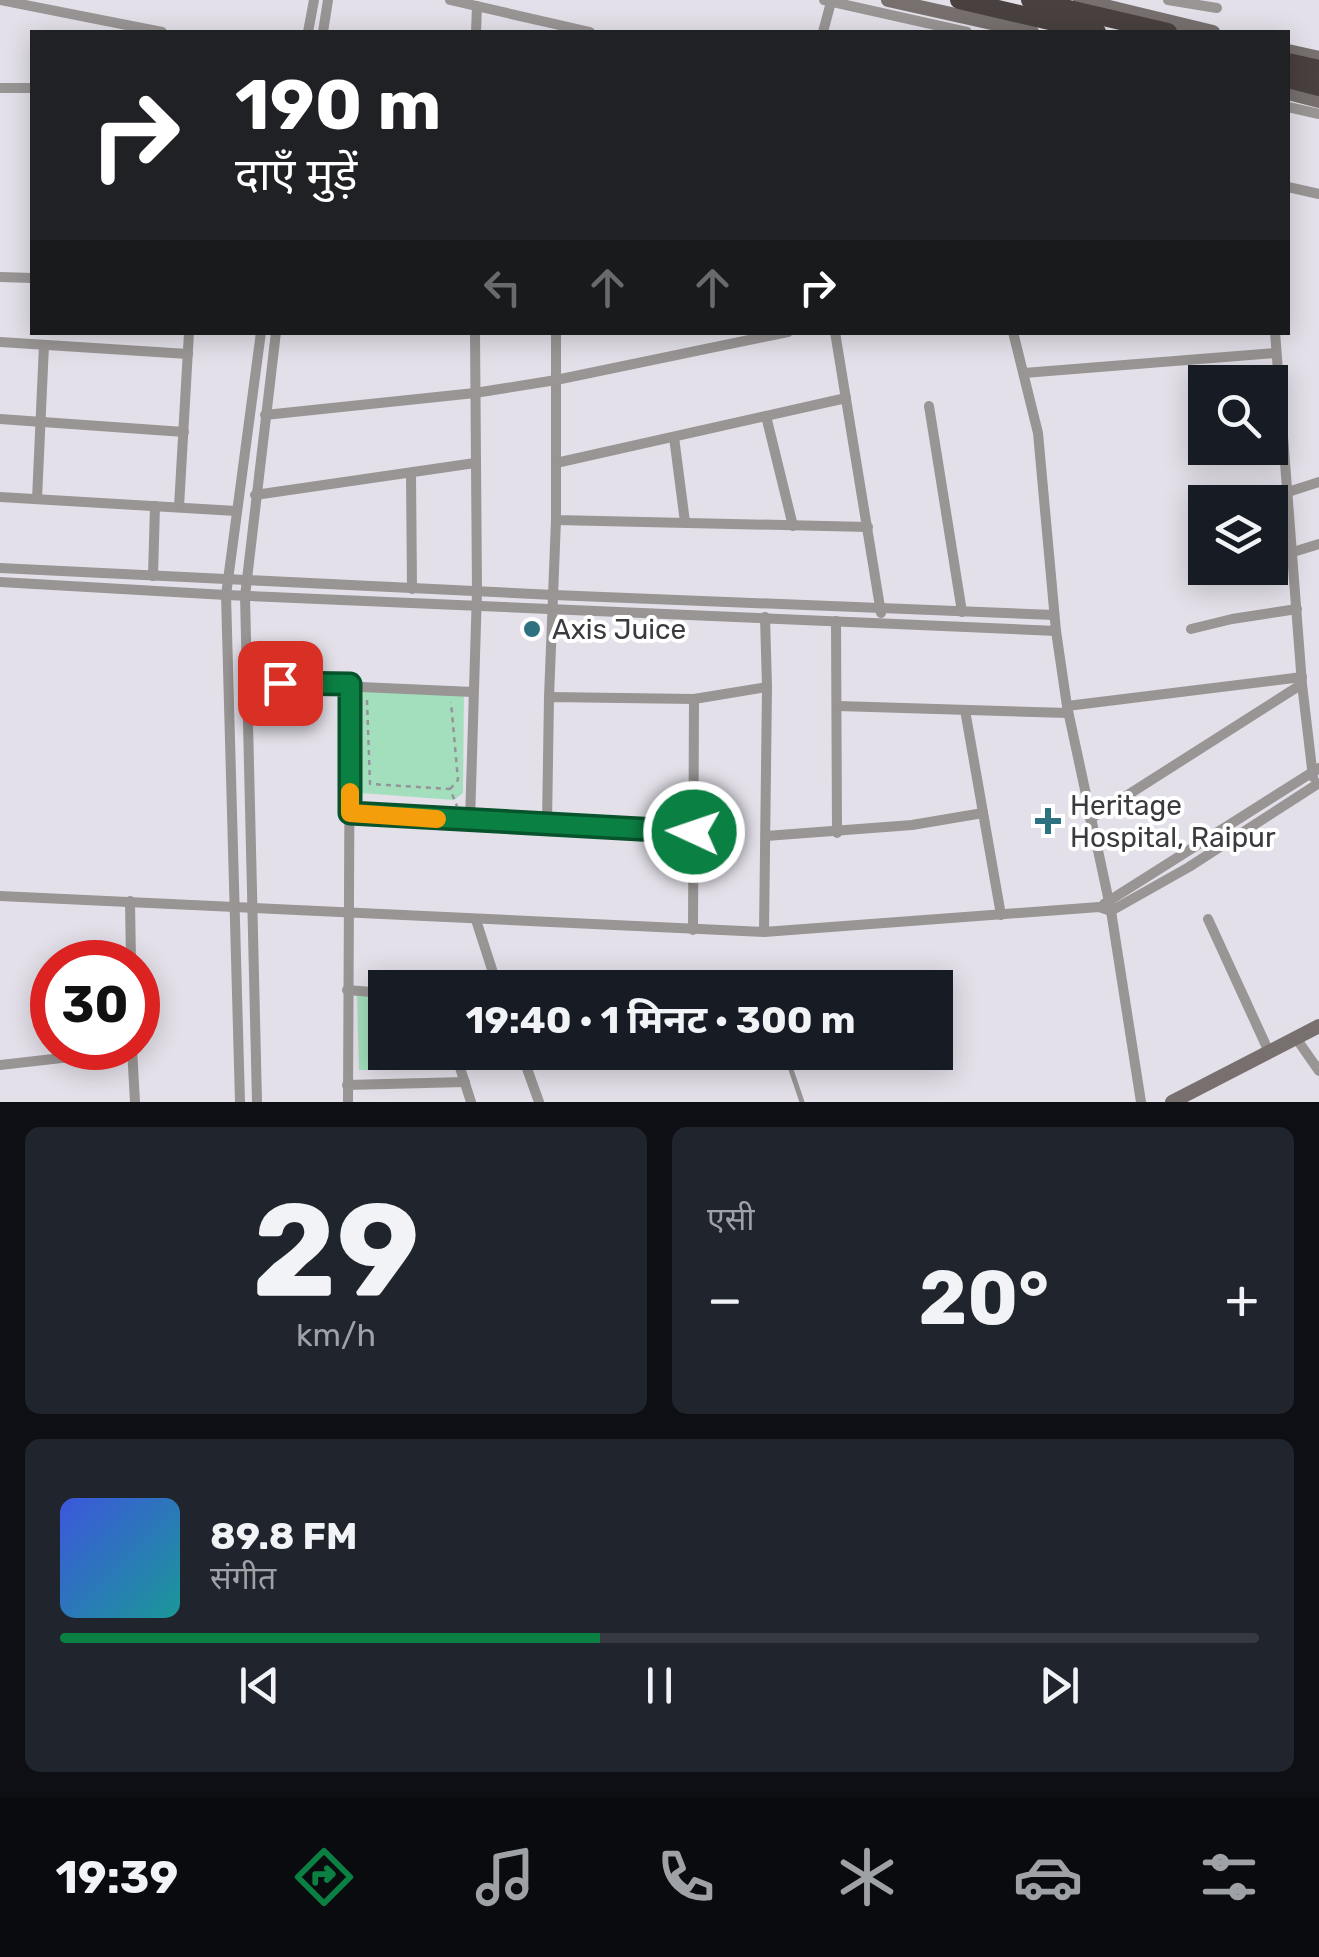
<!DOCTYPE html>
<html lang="hi">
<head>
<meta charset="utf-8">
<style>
	body { margin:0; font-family:Rubik,"Noto Sans Devanagari",sans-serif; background:#20242c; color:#f1f3f6; height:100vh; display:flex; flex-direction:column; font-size:38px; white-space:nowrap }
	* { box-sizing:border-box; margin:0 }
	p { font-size:32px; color:#9ea1a6 }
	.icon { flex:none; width:55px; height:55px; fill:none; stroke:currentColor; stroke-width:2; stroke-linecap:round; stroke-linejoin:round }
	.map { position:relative; height:1102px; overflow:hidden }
	.drawer { display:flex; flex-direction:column; gap:25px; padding:25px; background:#0d0f14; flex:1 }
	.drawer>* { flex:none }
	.top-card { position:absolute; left:30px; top:30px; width:1260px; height:305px; border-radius:0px; box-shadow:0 5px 25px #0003; background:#202124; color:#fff; overflow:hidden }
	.buttons { position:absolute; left:1188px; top:365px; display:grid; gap:20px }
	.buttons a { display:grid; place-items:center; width:100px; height:100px; border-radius:0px; background:#171b24; box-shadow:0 5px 25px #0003; font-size:50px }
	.speed { position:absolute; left:30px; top:940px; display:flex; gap:20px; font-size:50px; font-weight:700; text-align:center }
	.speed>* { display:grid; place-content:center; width:130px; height:130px; border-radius:50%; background:#171b24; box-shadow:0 5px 25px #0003; line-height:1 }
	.speed .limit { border:15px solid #d22; background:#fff; color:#111 }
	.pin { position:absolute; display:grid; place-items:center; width:85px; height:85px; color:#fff; margin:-42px; border-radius:20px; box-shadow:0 5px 15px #0006 }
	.me { position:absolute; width:110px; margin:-55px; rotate:273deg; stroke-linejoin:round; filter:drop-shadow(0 0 8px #0008) }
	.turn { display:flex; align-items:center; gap:35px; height:210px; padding:0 40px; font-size:45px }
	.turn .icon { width:130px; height:130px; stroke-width:2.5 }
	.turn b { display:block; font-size:70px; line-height:85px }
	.lanes { display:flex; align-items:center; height:95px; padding:0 40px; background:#0003; justify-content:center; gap:50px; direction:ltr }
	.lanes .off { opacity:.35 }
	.big { font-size:75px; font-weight:700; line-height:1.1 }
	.drawer .tile { flex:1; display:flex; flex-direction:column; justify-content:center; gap:15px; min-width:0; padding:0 35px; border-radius:15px; background:#20242c }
	.drawer .dial { align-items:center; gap:0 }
	.dial b { font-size:130px; line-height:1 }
	.song { display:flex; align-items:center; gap:30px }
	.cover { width:120px; height:120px; border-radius:15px; background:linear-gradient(135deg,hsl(230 70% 55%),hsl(180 70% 35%)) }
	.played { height:10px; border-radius:5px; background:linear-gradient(90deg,#0b8043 45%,#363941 45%) }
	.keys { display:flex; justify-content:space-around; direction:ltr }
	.heat { display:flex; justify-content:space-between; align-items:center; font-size:55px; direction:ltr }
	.drawer .tiles { flex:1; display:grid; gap:25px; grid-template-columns:1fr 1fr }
	.tile:last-child { grid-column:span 2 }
	.trip { position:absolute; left:368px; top:970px; width:585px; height:100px; border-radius:0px; background:#171b24; box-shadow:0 5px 25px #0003; font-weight:700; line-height:100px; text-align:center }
	.dock { display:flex; height:160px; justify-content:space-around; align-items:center; background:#090b0e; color:#9ea1a6 }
	.dock .icon { width:70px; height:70px }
	.dock .active { color:#0b8043 }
	.dock b { font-size:45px; color:#f1f3f6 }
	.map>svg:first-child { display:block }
	.green { fill:#a4dfbd }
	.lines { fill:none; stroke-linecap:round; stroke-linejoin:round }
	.path { stroke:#95939a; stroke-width:2.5; stroke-dasharray:5 5; stroke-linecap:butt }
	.lane { stroke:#999594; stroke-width:5 }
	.street { stroke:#999594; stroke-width:10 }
	.secondary { stroke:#77706f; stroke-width:14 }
	.highway { stroke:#49413f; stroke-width:18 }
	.route-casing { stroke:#07532c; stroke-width:25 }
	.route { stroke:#0b8043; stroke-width:18 }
	.slow { stroke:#f59e0b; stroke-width:18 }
	.poi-dot { fill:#2e7282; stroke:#fff; stroke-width:4 }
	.labels { text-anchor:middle; stroke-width:8; stroke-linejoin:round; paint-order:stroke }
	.poi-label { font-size:28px; fill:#3b3a3e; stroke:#fff; text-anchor:start }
</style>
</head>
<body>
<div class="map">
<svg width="1319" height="1102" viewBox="0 0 1319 1102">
	<rect width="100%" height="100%" fill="#e3e0e9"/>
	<!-- green -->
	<g class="green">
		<polygon points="361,686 464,692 463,793 454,800 361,793"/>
		<polygon points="357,994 385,996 385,1052 445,1053 450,1070 359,1070"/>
	</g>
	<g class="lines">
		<!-- path -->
		<g class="path">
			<polyline points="367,700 370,784 450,789 457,806"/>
			<polyline points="450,789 458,780 451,702"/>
		</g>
		<!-- lane -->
		<polyline class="lane" points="785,1052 802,1102"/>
		<!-- street -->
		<g class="street">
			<polyline points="0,0 162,32"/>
			<polyline points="450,0 590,32"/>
			<polyline points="824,0 967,32"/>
			<polyline points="1168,0 1217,8"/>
			<polyline points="308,32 314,0"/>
			<polyline points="323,32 328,0"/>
			<polyline points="476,32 477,6"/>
			<polyline points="823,32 831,2"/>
			<polyline points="0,88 32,88"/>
			<polyline points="1288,107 1319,114"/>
			<polyline points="1288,187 1319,194"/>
			<polyline points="0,277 32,278"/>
			<polyline points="556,332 556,520 868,527"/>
			<polyline points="835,332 881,613"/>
			<polyline points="1013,332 1038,433 1056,631 1067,706 1111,911 1141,1102"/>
			<polyline points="0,342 188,354"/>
			<polyline points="1024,373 1276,353"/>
			<polyline points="929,406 962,612"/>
			<polyline points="265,415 475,393 556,380 788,332"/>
			<polyline points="766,416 793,526"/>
			<polyline points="0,419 184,432"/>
			<polyline points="674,437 685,522"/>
			<polyline points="556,463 846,398"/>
			<polyline points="411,474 412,589"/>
			<polyline points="1288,492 1319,482"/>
			<polyline points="255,495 475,463"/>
			<polyline points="0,497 236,511"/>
			<polyline points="37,499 44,345"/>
			<polyline points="179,507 189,332"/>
			<polyline points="1293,552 1319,544"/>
			<polyline points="0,568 554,595 1054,615"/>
			<polyline points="153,576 155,506"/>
			<polyline points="0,582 226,595 1056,631"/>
			<polyline points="836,621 837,833"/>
			<polyline points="1191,629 1232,619 1297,609"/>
			<polyline points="246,682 473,692"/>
			<polyline points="1302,684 1313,777"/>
			<polyline points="549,697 556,520"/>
			<polyline points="694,699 767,687"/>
			<polyline points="838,706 1068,713"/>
			<polyline points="1067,706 1302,677"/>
			<polyline points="965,710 1001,915"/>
			<polyline points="350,813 694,833"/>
			<polyline points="1090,819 1302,684 1275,332"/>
			<polyline points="470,821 477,591 475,332"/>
			<polyline points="547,824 549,697 694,699 693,930"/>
			<polyline points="766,836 912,825 983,813"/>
			<polyline points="0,896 764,932 1099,907 1111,911 1189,867 1319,783"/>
			<polyline points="130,901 131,962"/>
			<polyline points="1104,904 1319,768"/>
			<polyline points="1208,919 1269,1052"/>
			<polyline points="476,920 498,988"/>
			<polyline points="764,932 767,687 765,617"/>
			<polyline points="347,990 385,993"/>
			<polyline points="1296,1038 1319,1071"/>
			<polyline points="132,1048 135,1102"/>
			<polyline points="455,1052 471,1102"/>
			<polyline points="521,1052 539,1102"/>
			<polyline points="0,1065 132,1050"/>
			<polyline points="347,1085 465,1082"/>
			<polyline points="240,1102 226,595 261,332"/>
			<polyline points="257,1102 245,596 276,332"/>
			<polyline points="348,1102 350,684"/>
		</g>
		<!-- secondary -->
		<g class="secondary">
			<polyline points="888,0 1032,32"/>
			<polyline points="1080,0 1213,32"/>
			<polyline points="1288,51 1319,58"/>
			<polyline points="1288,93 1319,101"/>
			<polyline points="1172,1102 1319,1026"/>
		</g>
		<!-- highway -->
		<g class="highway">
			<polyline points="959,0 1097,32"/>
			<polyline points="1030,0 1168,32"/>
			<polyline points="1288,62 1319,69"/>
			<polyline points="1288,79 1319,87"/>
		</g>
	</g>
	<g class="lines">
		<defs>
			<polyline id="route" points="280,683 350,684 350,813 694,832"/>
		</defs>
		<!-- route casing -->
		<use href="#route" class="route-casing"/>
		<!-- route -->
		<use href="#route" class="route"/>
		<!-- slow -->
		<polyline class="slow" points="350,792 350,813 437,819"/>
	</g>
	<!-- markers -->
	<g class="poi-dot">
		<circle cx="532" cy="629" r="10"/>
		<path d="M1043 806h10v10h10v10h-10v10h-10v-10h-10v-10h10z"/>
	</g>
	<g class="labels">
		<!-- poi labels -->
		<g class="poi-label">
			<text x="552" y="639">Axis Juice</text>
			<text x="1070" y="815">Heritage<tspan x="1070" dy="32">Hospital, Raipur</tspan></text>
		</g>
	</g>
</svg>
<div class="buttons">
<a><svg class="icon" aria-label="search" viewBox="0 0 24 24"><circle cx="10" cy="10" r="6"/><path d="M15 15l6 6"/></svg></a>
<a><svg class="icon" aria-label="layers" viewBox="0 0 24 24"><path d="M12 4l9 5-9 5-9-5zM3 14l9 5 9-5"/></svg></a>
</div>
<div class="speed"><div class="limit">30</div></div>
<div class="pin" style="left:280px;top:683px;background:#d93025"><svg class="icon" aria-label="arrive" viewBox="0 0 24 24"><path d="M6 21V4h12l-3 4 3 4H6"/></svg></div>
<svg class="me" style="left:694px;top:832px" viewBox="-20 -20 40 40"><circle r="17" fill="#0b8043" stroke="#fff" stroke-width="3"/><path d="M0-11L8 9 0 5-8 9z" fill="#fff"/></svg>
<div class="trip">19:40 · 1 मिनट · 300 m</div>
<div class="top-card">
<div class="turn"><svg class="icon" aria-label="right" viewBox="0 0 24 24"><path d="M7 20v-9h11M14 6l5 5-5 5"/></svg><div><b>190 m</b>दाएँ मुड़ें</div></div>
<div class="lanes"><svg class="icon off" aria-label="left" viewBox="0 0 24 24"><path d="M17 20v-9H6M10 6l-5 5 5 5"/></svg><svg class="icon off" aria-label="ahead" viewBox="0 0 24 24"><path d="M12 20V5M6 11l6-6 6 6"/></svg><svg class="icon off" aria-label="ahead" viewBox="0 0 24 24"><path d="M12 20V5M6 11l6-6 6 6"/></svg><svg class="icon" aria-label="right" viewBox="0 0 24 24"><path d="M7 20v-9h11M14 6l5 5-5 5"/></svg></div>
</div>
</div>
<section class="drawer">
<div class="tiles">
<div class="tile dial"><b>29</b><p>km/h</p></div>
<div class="tile"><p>एसी</p>
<div class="heat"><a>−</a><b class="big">20°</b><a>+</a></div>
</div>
<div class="tile">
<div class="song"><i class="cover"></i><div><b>89.8 FM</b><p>संगीत</p></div></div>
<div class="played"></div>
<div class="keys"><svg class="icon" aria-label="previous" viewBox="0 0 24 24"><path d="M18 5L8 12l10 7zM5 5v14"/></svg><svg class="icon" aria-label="pause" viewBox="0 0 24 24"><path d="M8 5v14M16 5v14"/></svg><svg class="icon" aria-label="next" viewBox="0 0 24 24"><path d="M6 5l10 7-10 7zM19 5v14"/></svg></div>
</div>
</div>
</section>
<nav class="dock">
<b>19:39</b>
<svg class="icon active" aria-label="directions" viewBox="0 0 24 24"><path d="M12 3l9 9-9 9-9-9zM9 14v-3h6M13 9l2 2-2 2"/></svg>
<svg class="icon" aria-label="music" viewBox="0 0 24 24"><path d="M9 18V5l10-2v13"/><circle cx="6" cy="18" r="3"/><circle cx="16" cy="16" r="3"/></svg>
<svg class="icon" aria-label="phone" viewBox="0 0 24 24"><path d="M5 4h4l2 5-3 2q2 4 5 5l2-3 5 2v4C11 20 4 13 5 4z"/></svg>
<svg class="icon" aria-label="climate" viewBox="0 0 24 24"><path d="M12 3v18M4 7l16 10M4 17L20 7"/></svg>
<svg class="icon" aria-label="car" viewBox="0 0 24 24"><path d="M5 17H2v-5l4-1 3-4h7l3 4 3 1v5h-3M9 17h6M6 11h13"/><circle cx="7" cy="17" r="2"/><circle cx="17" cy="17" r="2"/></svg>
<svg class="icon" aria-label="filters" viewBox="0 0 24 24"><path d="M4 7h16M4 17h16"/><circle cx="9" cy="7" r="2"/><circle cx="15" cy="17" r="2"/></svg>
</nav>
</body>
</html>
